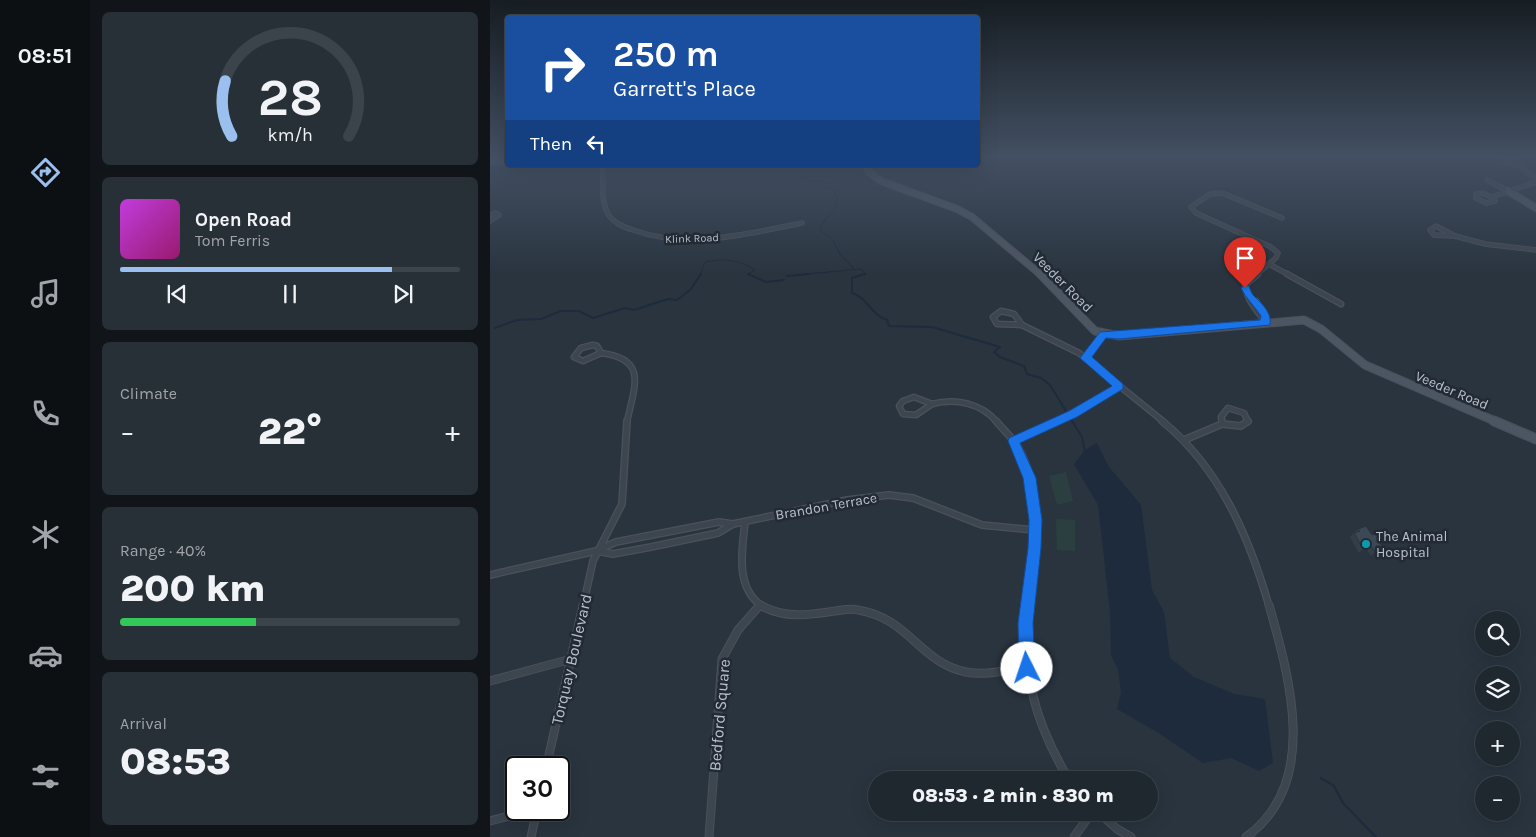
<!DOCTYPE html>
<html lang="en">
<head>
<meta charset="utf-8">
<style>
	body { margin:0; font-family:Karla,sans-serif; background:#272f37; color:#f1f3f6; height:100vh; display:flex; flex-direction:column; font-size:19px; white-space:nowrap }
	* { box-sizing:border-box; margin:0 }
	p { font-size:16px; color:#a1a5aa }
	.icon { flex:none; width:28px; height:28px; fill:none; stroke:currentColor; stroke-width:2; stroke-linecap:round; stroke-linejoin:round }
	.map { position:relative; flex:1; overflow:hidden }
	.drawer { display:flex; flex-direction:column; gap:12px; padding:12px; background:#11151a; width:400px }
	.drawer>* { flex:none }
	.guide { position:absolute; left:15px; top:15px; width:475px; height:152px; border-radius:5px; box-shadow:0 5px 20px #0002,0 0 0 1px #3c444b; background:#1a4fa0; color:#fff; overflow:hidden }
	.buttons { position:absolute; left:985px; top:611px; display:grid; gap:10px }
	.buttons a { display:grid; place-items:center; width:45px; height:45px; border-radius:50%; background:#1f272f; box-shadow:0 5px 20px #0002,0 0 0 1px #3c444b; font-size:25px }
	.speed { position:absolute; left:15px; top:756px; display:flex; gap:10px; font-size:25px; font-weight:700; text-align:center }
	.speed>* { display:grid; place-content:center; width:65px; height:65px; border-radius:50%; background:#1f272f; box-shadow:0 5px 20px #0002,0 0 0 1px #3c444b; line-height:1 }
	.speed .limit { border:2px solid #111; border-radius:8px; background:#fff; color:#111 }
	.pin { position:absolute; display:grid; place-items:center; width:42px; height:42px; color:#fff; margin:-51px -21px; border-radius:50% 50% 50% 0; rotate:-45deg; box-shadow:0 0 5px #0007 }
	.pin .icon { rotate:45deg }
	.me { position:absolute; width:55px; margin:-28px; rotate:356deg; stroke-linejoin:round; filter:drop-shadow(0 0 4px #0008) }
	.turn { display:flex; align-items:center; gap:18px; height:105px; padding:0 25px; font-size:22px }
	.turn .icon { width:65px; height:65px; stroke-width:2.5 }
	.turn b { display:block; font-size:35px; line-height:42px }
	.then { display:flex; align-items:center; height:48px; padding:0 25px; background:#0003; gap:10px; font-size:19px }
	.big { font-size:38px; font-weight:800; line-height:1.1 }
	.drawer .widget { flex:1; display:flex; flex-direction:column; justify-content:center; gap:8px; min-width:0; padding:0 18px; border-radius:8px; background:#272f37 }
	.drawer .dial { align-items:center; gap:0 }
	.dial svg { height:130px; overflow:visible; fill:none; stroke:#3c444b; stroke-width:7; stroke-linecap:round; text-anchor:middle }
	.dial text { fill:#f1f3f6; stroke:none }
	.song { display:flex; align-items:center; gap:15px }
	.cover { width:60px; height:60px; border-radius:8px; background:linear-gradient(135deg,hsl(290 70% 55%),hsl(320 70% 35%)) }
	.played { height:5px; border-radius:2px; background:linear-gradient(90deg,#9bbfee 80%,#3c444b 80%) }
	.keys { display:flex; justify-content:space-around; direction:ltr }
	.heat { display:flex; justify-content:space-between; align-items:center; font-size:28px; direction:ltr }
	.charge { height:8px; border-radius:4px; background:linear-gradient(90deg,#34c759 40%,#3c444b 0) }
	.trip { position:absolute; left:378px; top:771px; width:290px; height:50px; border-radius:25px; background:#1f272f; box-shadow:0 5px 20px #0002,0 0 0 1px #3c444b; font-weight:800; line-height:50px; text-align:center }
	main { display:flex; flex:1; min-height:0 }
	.dock { display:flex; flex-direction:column; width:90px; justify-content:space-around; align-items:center; background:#0c1013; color:#a1a5aa }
	.dock .icon { width:35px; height:35px }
	.dock .selected { color:#9bbfee }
	.dock b { font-size:22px; color:#f1f3f6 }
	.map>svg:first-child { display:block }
	.green { fill:#2b3f40 }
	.water { fill:#1d2b3c }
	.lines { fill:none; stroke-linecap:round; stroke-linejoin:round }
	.stream-far2 { stroke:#1d2b3c; stroke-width:1 }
	.stream-far1 { stroke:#1d2b3c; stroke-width:2 }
	.stream { stroke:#1d2b3c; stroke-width:2.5 }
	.street-far3-casing { stroke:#4a515b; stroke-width:5.5 }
	.street-far2-casing { stroke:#4a515b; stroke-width:7 }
	.street-far1-casing { stroke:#4a515b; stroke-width:8 }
	.street-casing { stroke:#4a515b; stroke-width:9 }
	.secondary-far2-casing { stroke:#4a515b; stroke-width:8 }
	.secondary-far1-casing { stroke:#4a515b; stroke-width:9 }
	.secondary-casing { stroke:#4a515b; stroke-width:11 }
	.street-far3 { stroke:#3d454f; stroke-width:4 }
	.street-far2 { stroke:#3d454f; stroke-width:4.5 }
	.street-far1 { stroke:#3d454f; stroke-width:5.5 }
	.street { stroke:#3d454f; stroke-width:7 }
	.secondary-far2 { stroke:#4c5562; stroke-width:5.5 }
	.secondary-far1 { stroke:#4c5562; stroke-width:7 }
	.secondary { stroke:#4c5562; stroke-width:8 }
	.wall { fill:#343e49 }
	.shaded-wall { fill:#2a323c }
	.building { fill:#3c4855; stroke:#2a323c }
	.route { fill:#1a73e8; stroke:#114b97 }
	.culture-dot { fill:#0f9aa8; stroke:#222a35; stroke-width:2 }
	.labels { text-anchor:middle; stroke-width:5; stroke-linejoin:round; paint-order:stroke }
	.far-street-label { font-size:11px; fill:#bac1ca; stroke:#222a35 }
	.street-label { font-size:14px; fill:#bac1ca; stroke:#222a35 }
	.poi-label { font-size:14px; fill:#bac1ca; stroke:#222a35; text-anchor:start }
	.near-street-label { font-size:16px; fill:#bac1ca; stroke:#222a35 }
</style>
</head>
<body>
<main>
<nav class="dock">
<b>08:51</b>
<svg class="icon selected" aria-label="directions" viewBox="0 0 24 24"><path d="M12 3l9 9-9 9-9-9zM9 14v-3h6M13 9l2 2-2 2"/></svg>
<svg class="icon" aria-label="music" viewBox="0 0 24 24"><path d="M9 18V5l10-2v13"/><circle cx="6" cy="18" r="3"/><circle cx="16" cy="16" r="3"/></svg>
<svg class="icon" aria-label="phone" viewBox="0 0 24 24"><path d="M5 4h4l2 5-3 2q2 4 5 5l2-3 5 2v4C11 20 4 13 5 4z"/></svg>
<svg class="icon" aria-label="climate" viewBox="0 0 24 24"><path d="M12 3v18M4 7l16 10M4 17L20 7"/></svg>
<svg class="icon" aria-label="car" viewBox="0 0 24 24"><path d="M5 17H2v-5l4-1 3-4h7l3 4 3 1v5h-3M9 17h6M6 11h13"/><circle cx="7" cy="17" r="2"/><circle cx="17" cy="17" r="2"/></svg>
<svg class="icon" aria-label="filters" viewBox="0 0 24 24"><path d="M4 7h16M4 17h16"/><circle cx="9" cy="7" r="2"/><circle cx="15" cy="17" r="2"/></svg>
</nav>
<section class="drawer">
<div class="widget dial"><svg viewBox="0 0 100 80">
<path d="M14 69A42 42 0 1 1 86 69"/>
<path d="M14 69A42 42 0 0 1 10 35" stroke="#9bbfee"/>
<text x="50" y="56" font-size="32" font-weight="700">28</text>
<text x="50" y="72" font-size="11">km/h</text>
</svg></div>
<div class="widget">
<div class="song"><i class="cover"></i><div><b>Open Road</b><p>Tom Ferris</p></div></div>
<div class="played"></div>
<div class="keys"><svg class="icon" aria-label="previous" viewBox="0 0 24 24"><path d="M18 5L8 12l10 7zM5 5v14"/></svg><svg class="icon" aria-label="pause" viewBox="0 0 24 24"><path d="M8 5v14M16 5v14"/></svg><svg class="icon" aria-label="next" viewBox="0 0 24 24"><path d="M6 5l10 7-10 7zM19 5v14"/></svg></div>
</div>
<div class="widget"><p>Climate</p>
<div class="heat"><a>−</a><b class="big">22°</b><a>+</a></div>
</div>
<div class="widget"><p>Range · 40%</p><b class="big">200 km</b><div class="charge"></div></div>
<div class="widget"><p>Arrival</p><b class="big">08:53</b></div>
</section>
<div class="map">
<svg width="1046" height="837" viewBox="0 0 1046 837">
	<rect width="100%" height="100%" fill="#29343f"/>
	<!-- green -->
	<g class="green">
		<polygon points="576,472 583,501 567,505 559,476"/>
		<polygon points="566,519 585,520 585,551 567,550"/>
	</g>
	<!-- water -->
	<polygon class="water" points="607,443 619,467 651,505 662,590 674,612 680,658 704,677 744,694 775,699 783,763 769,771 741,758 713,763 667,732 627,709 631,692 628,670 621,655 620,612 608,505 584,464 595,450"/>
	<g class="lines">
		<!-- stream-far2 -->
		<g class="stream-far2">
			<polyline points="204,165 227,166"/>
			<polyline points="227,165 238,168 268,165 288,168 290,165"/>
			<path d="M307 165 303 172C312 183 326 180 338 183 360 211 336 209 330 230L343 240 350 254 363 268"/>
			<path d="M210 275 215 262C233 258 250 260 265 270L258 274 260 275"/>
			<polyline points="306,275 371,269 375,274 371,275"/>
		</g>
		<!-- stream-far1 -->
		<g class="stream-far1">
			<polyline points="258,274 276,282 294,280"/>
			<path d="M375 274 362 278V293C378 298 381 315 397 320L399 326 442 327 510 347 504 352 510 357 534 366 537 374 551 378 560 385 592 437 595 452"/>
			<polyline points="297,276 319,274"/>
			<polyline points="5,328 27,320 51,319 71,311 89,311 103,318 135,308 144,310 178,299 187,300 201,289 211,274"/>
		</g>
		<!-- stream -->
		<polyline class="stream" points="831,778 844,786 853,803 886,837"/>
		<defs>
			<g id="street-far3">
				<polygon points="1015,158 1031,163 1029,166 1013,161"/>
				<path d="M112 165C114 180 110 200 118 214 123 223 134 227 143 230 199 250 256 234 312 223"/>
				<polyline points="1029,166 1046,178"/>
				<polyline points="1012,188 997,180 1018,191"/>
				<polygon points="992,193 1002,197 1005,201 996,203 986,198 986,194"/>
				<polyline points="1002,197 1046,182"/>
				<polyline points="0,215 6,213 9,215 0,221"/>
				<polygon points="946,226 965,236 944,235 940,230"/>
				<polyline points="965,236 995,244 1046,250"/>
				<polyline points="779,264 799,275"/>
				<polyline points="766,275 786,258 788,253 781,247 706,213 701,207 720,194 732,193 792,218"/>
			</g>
			<g id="street-far2">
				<path d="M768 274 755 285C757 300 766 310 776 322"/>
				<polyline points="797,274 851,304"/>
				<polyline points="761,299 766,301 776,316 774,319"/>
				<polygon points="511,311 524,314 532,325 507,324 503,317"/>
				<polyline points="532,325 589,353 674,422"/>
				<polygon points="103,345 107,346 111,353 93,361 84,357 91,348"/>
				<path d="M111 353C159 359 144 387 137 422"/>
				<polyline points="595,358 613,334"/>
				<polygon points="424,397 442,404 426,415 413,414 409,406 413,401"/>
				<path d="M442 404C466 398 491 403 507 422"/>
				<polyline points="565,422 630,387"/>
				<polyline points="732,422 731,417 738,408 754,413 758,422"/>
			</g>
			<g id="street-far1">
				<path d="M506 421C512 428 518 434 524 441 557 488 541 554 538 606"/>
				<path d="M672 421C730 468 759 537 779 606"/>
				<polyline points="732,421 732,424"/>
				<polyline points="732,424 751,426 758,421"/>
				<polyline points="694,440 732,424"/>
				<polyline points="523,441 568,421"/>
				<path d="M255 522C252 550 245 588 272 606"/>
				<polyline points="107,551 123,554 161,547 228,533 243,524"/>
				<polyline points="0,575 106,551 126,542 229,522 243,524 357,500 399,495 423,498 492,525 545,530"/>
				<polyline points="93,606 103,561 132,504 137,421"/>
				<polyline points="269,606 270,605"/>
			</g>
			<g id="street">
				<path d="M270 605C294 619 319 615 345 611 353 610 360 608 368 610 419 618 429 662 476 672 496 676 517 670 537 668"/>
				<path d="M538 605C533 676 543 719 579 780"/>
				<polyline points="0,681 81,659"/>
				<polyline points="56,768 93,605"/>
				<polyline points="608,812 627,829 641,837"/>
				<polyline points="0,821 42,810"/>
				<polyline points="41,837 47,810"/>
				<polyline points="219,837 232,659 248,630 270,605"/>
				<polyline points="584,837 602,812"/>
				<path d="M756 837C830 784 800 679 779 605"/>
			</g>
			<g id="secondary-far2">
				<polyline points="0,161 18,161"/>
				<polyline points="375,165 379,172 391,181 467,209 482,217 551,275"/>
				<polyline points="1018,191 1046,208"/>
			</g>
			<polyline id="secondary-far1" points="550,274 605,331 629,336 814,320 831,329 875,365 1007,422"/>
			<polyline id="secondary" points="1004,421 1046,439"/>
		</defs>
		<!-- street-far3 casing -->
		<use href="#street-far3" class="street-far3-casing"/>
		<!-- street-far2 casing -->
		<use href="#street-far2" class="street-far2-casing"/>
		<!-- street-far1 casing -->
		<use href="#street-far1" class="street-far1-casing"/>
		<!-- street casing -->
		<use href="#street" class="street-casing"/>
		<!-- secondary-far2 casing -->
		<use href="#secondary-far2" class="secondary-far2-casing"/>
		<!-- secondary-far1 casing -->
		<use href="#secondary-far1" class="secondary-far1-casing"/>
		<!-- secondary casing -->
		<use href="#secondary" class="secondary-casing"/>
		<!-- street-far3 -->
		<use href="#street-far3" class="street-far3"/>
		<!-- street-far2 -->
		<use href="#street-far2" class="street-far2"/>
		<!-- street-far1 -->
		<use href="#street-far1" class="street-far1"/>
		<!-- street -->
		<use href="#street" class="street"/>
		<!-- secondary-far2 -->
		<use href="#secondary-far2" class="secondary-far2"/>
		<!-- secondary-far1 -->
		<use href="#secondary-far1" class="secondary-far1"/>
		<!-- secondary -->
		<use href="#secondary" class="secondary"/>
	</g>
	<!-- wall -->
	<polygon class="wall" points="868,529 882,535 893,541 890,544 894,549 889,553 881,556 877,550 869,553 860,537"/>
	<!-- shaded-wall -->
	<g class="shaded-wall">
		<polygon points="881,546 877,550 869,553 873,549"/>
		<polygon points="894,549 889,553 881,556 885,552"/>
	</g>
	<!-- building -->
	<polygon class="building" points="876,526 882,535 886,533 893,541 889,542 894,549 885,552 881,546 873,549 864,533 870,531 868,529"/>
	<!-- sky -->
	<linearGradient id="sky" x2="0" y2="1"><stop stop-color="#171d23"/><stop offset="0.57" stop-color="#435063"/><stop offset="1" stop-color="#435063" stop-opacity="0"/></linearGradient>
	<rect width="1046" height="275" fill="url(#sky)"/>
	<!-- route -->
	<path class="route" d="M755 285 759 286C760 289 762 295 765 297 773 305 782 313 780 325L629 339 616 338 602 357 633 384V389L587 417 530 443 546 478 552 520 551 548 543 623 545 668 543 674 537 676 532 674 529 668 528 623 538 548 539 520 533 478 518 441 519 438 579 411 622 386 590 358 610 332 770 320 771 316C764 305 756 299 751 288Z"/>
	<!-- markers -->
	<circle class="culture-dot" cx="876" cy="544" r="5"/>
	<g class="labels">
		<!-- far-street labels -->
		<g class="far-street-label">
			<text transform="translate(202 238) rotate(-2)" y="4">Klink Road</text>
		</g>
		<!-- street labels -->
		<g class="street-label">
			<text transform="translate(573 282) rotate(45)" y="5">Veeder Road</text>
			<text transform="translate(962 390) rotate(23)" y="5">Veeder Road</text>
			<text transform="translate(336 506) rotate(-10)" y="5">Brandon Terrace</text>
		</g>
		<!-- poi labels -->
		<g class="poi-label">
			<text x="886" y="541">The Animal<tspan x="886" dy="16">Hospital</tspan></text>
		</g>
		<!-- near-street labels -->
		<g class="near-street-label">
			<text transform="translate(81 659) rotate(-77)" y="6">Torquay Boulevard</text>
			<text transform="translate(229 715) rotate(-85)" y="6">Bedford Square</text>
		</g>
	</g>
</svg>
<div class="buttons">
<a><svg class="icon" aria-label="search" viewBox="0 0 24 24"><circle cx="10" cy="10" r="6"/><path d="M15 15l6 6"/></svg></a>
<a><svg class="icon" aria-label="layers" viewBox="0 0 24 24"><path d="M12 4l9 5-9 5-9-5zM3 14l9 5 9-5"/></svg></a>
<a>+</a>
<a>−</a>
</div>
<div class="speed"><div class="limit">30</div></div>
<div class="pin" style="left:755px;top:288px;background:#d93025"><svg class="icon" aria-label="arrive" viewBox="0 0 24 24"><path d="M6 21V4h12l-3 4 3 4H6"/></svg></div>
<svg class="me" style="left:537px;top:668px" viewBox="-20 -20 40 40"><circle r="19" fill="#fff"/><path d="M0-13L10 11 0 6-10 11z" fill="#1a73e8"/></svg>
<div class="trip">08:53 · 2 min · 830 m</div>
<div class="guide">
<div class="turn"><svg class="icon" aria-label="right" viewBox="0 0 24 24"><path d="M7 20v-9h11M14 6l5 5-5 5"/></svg><div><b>250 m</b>Garrett's Place</div></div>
<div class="then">Then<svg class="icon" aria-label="left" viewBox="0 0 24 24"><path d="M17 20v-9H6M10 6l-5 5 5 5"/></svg></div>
</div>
</div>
</main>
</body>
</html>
